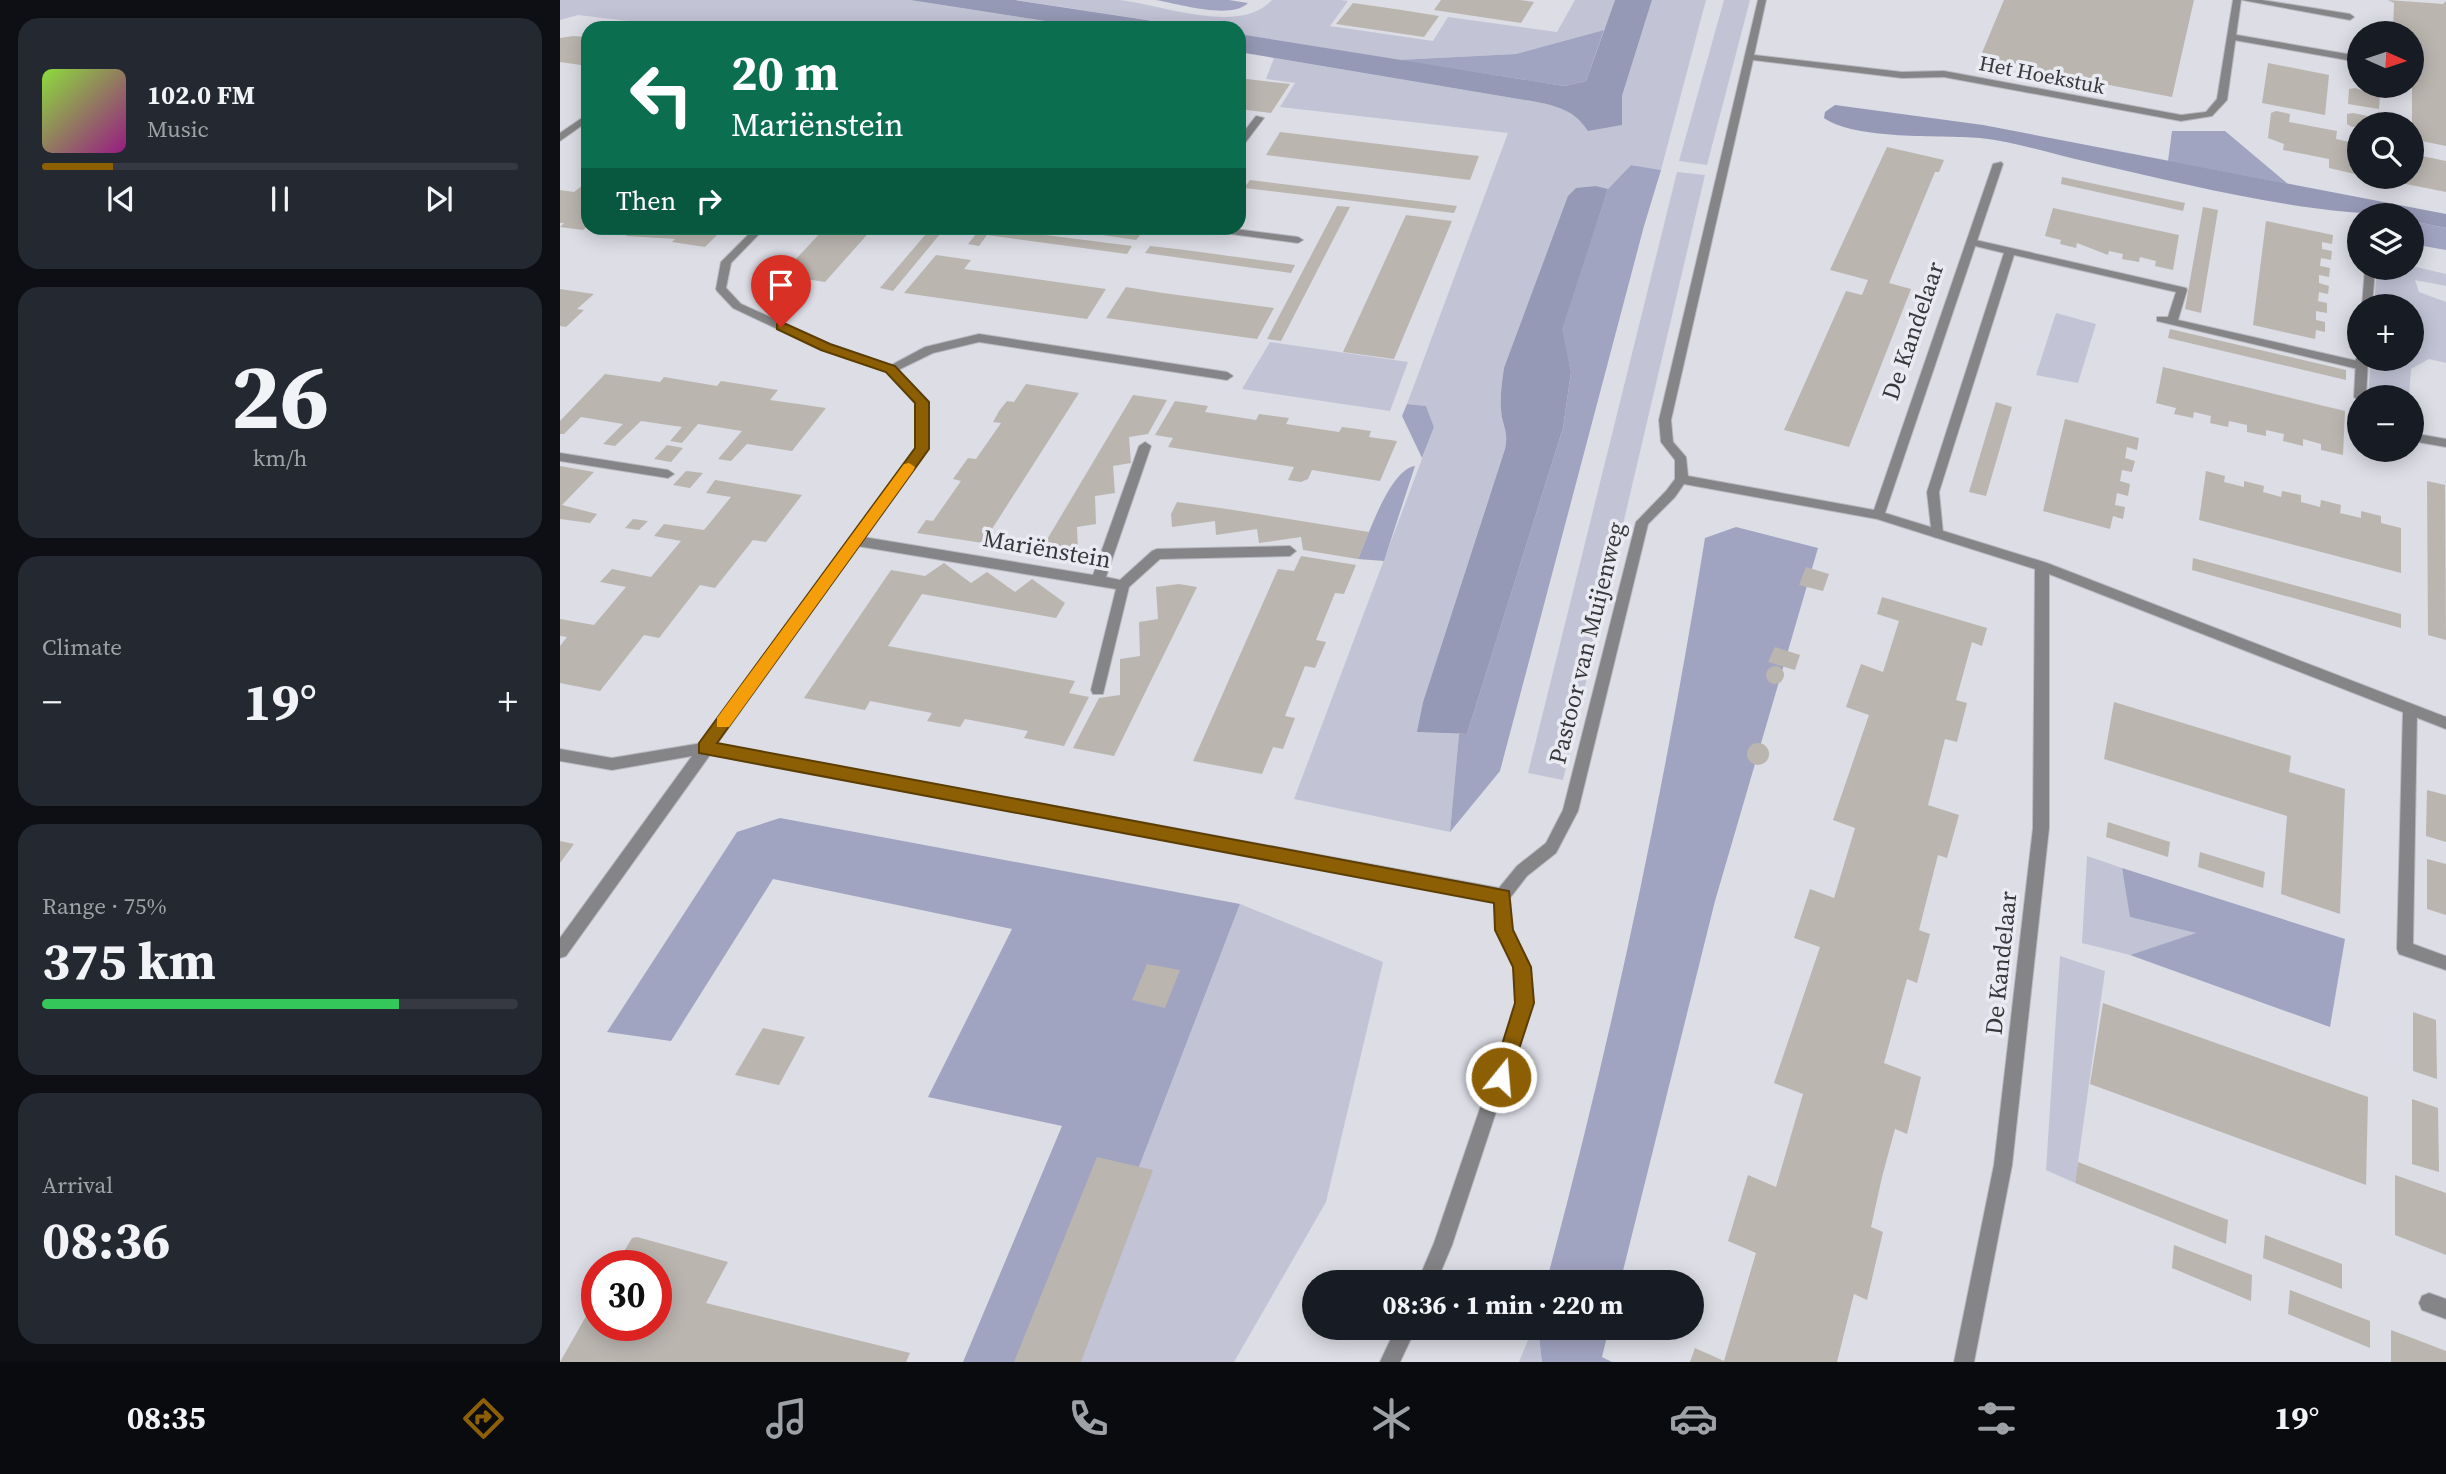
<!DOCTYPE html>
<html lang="en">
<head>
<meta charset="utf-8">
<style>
	body { margin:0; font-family:"Source Serif 4",serif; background:#242831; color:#f1f3f6; height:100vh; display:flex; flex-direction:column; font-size:26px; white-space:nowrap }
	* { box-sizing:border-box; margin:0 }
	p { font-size:23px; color:#9ea1a6 }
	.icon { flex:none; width:38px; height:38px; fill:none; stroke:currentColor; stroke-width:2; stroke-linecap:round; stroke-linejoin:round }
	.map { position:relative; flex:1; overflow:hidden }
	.panel { display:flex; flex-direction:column; gap:18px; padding:18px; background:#0d0f14; width:560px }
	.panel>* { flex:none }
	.guide { position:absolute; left:21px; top:21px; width:665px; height:214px; border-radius:21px; box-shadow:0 4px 18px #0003; background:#0b6e4f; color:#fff; overflow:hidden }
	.needle { width:46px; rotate:93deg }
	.controls { position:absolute; left:1787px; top:21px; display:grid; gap:14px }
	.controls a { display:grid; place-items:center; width:77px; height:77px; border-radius:50%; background:#171b24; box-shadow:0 4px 18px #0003; font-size:35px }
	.speed { position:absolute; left:21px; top:1250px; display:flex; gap:14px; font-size:35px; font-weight:700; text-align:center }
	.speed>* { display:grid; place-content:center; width:91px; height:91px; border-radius:50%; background:#171b24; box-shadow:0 4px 18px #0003; line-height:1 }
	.speed .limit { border:10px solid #d22; background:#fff; color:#111 }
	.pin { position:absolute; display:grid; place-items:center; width:60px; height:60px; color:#fff; margin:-72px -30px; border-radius:50% 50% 50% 0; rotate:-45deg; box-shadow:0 0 7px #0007 }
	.pin .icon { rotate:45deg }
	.me { position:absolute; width:77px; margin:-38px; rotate:17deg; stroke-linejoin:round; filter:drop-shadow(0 0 5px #0008) }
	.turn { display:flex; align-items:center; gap:24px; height:147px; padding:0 35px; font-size:32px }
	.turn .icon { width:91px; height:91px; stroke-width:2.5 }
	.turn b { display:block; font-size:49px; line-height:60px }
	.then { display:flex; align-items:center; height:66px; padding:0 35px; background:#0003; gap:14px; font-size:26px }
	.big { font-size:52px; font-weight:700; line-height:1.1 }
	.panel .card { flex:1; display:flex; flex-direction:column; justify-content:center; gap:10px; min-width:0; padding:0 24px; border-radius:21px; background:#242831 }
	.panel .dial { align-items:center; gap:0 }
	.dial b { font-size:91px; line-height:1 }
	.song { display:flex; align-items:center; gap:21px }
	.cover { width:84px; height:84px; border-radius:10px; background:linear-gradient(135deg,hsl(90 70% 55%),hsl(310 70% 35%)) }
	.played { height:7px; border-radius:4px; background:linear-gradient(90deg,#8d5f05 15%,#363941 15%) }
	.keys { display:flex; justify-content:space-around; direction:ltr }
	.heat { display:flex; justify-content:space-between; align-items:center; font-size:38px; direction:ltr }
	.charge { height:10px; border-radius:5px; background:linear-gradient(90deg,#34c759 75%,#363941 0) }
	.trip { position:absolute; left:742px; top:1270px; width:402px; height:70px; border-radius:35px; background:#171b24; box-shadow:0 4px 18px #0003; font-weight:700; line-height:70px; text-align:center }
	.menu { display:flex; height:112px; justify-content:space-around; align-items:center; background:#090b0e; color:#9ea1a6 }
	.menu .icon { width:49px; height:49px }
	.menu .selected { color:#8d5f05 }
	.menu b { font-size:32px; color:#f1f3f6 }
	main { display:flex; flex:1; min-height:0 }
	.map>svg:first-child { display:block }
	.green { fill:#c2c4d6 }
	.forest { fill:#a1a4c1 }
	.water { fill:#9699b5 }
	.building { fill:#bab5af }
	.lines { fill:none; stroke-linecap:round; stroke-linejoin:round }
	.service-casing { stroke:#b8b9c0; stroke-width:2 }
	.minor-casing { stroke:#b8b9c0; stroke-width:2 }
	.service { fill:#858588; fill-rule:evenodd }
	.minor { fill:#858588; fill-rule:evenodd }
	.route { fill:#8d5f05; stroke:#5c3e03; stroke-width:2 }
	.slow { fill:#f59e0b }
	.labels { text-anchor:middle; stroke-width:7; stroke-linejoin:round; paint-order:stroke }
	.far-street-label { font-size:21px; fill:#38383b; stroke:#eaebf2 }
	.street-label { font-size:24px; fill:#38383b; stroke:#eaebf2 }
</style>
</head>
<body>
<main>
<section class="panel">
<div class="card">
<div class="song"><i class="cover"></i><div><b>102.0 FM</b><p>Music</p></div></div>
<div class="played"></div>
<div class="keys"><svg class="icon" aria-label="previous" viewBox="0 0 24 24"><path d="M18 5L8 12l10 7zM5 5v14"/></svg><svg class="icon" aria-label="pause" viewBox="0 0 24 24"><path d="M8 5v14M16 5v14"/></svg><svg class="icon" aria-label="next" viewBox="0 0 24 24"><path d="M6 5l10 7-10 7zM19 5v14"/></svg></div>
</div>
<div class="card dial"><b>26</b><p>km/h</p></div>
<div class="card"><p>Climate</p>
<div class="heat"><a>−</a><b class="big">19°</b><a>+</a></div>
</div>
<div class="card"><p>Range · 75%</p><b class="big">375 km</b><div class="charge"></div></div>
<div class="card"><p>Arrival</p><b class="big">08:36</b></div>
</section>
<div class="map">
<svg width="1886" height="1362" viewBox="0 0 1886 1362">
	<rect width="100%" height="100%" fill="#dcdde5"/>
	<!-- green -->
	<g class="green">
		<polygon points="0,0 350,0 531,28 125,28 18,15 0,20"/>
		<path d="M456 0C490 0 525 0 558 0 602 4 679 36 712 0H781L788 1 770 26 873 41 888 17 997 32 1015 0H1055L1044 30 956 54 837 60 679 34V28H640Z"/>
		<path d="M1092 0H1146L1101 170 1071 165 1048 189 1036 186 944 368C942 382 940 395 941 409 942 427 949 430 945 449L863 702 858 732 899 734 890 832 734 799 874 427 866 406 847 404 948 133 720 107 735 83 706 79 714 58 977 102 1003 108 1019 117 1062 124V96Z"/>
		<polygon points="1164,0 1190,0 1147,165 1119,161"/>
		<polygon points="1117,172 1145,175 1003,780 968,773"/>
		<polygon points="1852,266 1886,274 1886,286 1855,280 1859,292 1886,302 1886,363 1869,359 1851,369 1849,397 1808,397 1811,359 1852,359 1852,306 1814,306 1817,268"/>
		<polygon points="1496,313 1536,324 1518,383 1476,375"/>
		<polygon points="710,342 848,362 830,411 682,389"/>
		<polygon points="1527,856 1562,868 1571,917 1637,933 1570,955 1522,943"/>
		<polygon points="680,904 823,962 766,1202 674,1362 504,1362"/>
		<polygon points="1500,956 1545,971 1515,1183 1486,1170"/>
		<polygon points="973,1328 978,1328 982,1362 959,1362"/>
	</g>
	<!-- forest -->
	<g class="forest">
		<path d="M596 0H669L688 3C671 20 619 4 596 0Z"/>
		<polygon points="1044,30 1026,81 1004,86 837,60 956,54"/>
		<polygon points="1612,131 1665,131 1728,184 1608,161"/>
		<polygon points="1071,165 1101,170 1084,226 940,771 890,832 899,734 907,734 1003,428 1011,372 1001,329 1048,189"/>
		<polygon points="1852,221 1886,228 1886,250 1852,244"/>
		<polygon points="847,404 866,406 874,427 862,458 842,416"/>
		<path d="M855 466 824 561 798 559C808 536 830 469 855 466Z"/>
		<path d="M1176 527 1258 548 1155 901 1060 1283H986C1053 1034 1104 792 1145 538Z"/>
		<polygon points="220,818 680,904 504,1362 403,1362 502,1126 368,1097 452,929 213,879 111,1041 47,1032 177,832"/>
		<polygon points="1562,868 1785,939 1770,1027 1570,955 1636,933 1570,917"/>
		<polygon points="978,1328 1049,1328 1042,1357 1052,1362 982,1362"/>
	</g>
	<!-- water -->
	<g class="water">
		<polygon points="350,0 455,0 639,28 531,28"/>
		<path d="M1055 0H1092L1062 96V125L1028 131C1015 111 1000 107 977 102L679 52V34L1004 86 1026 81Z"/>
		<path d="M1275 105 1423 125 1886 214V228L1852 221V215C1742 215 1635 186 1528 162 1493 154 1456 142 1420 138 1380 135 1295 140 1264 118L1265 112Z"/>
		<path d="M1036 186 1048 189 1002 329 1011 372 1003 428 907 734 857 732 863 702 945 449C949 430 942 427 941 409 940 395 942 382 944 368L1008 196 1016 188Z"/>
	</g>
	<!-- building -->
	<g class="building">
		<polygon points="881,0 960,0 974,2 961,23 874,10"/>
		<polygon points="1444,0 1634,0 1612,97 1419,60"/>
		<polygon points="1828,0 1883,4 1886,1 1886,146 1852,139 1852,33 1833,33 1834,3"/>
		<polygon points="793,3 835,9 879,16 864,37 776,24"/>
		<polygon points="13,36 28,37 28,66 0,62 0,38"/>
		<polygon points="1708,63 1769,75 1765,115 1702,103"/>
		<polygon points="679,78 730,84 711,113 679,109"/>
		<polygon points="1795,88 1820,95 1819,109 1788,104 1789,89"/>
		<polygon points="1716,111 1730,114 1729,122 1777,131 1776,139 1799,144 1799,175 1769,168 1769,159 1723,150 1724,144 1708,138 1711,113"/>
		<polygon points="1793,113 1827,120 1833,124 1792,127 1787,124 1787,114"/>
		<polygon points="720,132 885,152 919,156 910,180 706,155"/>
		<polygon points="1327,147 1384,160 1379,172 1375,172 1329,283 1351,289 1289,447 1224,430 1286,291 1302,295 1308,280 1270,270"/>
		<polygon points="1852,154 1886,161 1886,192 1816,178 1852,177"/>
		<polygon points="1502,177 1625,203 1623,211 1501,184"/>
		<polygon points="690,180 722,184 897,206 894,213 684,188"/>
		<polygon points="23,185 28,186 28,226 23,230 0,227 4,223 0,223 0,190 14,192"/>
		<polygon points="777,206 790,207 721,341 707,339"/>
		<polygon points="1643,207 1658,210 1641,313 1625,309"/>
		<polygon points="1493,208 1619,235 1613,270 1595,266 1596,261 1580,257 1579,262 1562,259 1563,254 1549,251 1548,255 1517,243 1516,248 1500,244 1501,240 1485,236"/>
		<polygon points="846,215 892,221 834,359 783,352"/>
		<polygon points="1706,221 1773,235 1772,244 1762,242 1762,249 1772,251 1771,260 1761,258 1760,266 1770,268 1769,277 1759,275 1759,283 1769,286 1768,294 1759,292 1758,301 1767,303 1767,313 1756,311 1756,320 1765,322 1765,332 1756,330 1755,339 1693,325"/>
		<polygon points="48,228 164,228 145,247 112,242 115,239 66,236 70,232"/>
		<polygon points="265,228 313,228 265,282 221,275"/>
		<polygon points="371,228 385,228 333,291 320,288"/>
		<polygon points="395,228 430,228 572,246 567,254 427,235 419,246 408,244 416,234 393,231"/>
		<polygon points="495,228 543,228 582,233 576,240"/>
		<polygon points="590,246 625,250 735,265 731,273 585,253"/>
		<polygon points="376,255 411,260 404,269 546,289 527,319 344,293"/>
		<polygon points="566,287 603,293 714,308 697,339 546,318"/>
		<polygon points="0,289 34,294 17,309 24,310 6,327 0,326"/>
		<polygon points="1610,329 1786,370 1786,380 1608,338"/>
		<polygon points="1603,367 1785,411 1783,455 1761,450 1761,444 1743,439 1743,446 1723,441 1724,434 1706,430 1706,436 1687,432 1687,425 1669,421 1668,427 1650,423 1651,416 1634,412 1633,418 1614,414 1616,408 1596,403"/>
		<polygon points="45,374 100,382 104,377 157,386 161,381 218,390 210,400 266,408 232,451 187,444 171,461 158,459 182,431 138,424 122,443 110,441 122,427 81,421 55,446 43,444 63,424 21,417 4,434 0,434 0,421"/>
		<polygon points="466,384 519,393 423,543 357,533 366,520 373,521 401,481 393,479 408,458 416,459 441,423 433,422 439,411 447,401 454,402"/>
		<polygon points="573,395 607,400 588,434 569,437 571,463 553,466 555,493 535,496 536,524 517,527 518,551 493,555 479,553"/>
		<polygon points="615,401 648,406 645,412 696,420 699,414 729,418 726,424 779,432 782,427 797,429 811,431 809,437 837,441 820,481 752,470 748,479 741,482 728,480 734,467 608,447 613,438 595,435"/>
		<polygon points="1436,402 1452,407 1426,496 1409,492"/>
		<polygon points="1505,419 1579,438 1577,450 1567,447 1565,458 1575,461 1572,472 1562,470 1560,481 1570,484 1568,496 1557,493 1555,505 1565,507 1563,519 1553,516 1550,529 1483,511"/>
		<polygon points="107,445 123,448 111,462 94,459"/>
		<polygon points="0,466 34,472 2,505 37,514 30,523 0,519"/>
		<polygon points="126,471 143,473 130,488 113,485"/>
		<polygon points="1646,471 1665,476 1664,482 1684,487 1684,481 1704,486 1703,492 1721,497 1722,491 1741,495 1741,502 1760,507 1761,500 1781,505 1780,513 1801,518 1801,511 1821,516 1821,523 1841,528 1841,573 1639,520"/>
		<polygon points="155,480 242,495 206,542 193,540 155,588 140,585 99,638 84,635 40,691 0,683 0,646 7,637 0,636 0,619 34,625 66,587 40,582 52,569 91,577 121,541 94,536 104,524 144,530 171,497 146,493"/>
		<polygon points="1867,481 1885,485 1886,640 1868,635"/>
		<polygon points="617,502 667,509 809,532 798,559 743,550 741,537 699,543 697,529 656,535 655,521 612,527 611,514"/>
		<polygon points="73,519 88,521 79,530 65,528"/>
		<polygon points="741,556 796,565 784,594 775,593 756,640 766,642 755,668 745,666 725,716 735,718 723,749 713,747 702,774 633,761 718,569 734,571"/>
		<polygon points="1633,558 1841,614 1841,628 1632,570"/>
		<polygon points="384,563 411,583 427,572 455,592 472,579 505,603 496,618 362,594 328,646 515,681 509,693 529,697 504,746 464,738 468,731 405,719 400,727 367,721 372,713 310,701 305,710 244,698 331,570 365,576"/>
		<polygon points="1246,567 1269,574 1263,591 1239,585"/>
		<polygon points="619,584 637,587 554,756 513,748 539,698 560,695 560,659 580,656 579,622 598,619 596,587"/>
		<polygon points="1322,597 1427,628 1422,646 1412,642 1396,700 1407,703 1397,742 1385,739 1368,805 1399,815 1387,858 1378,855 1359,930 1370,934 1357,983 1347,979 1324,1063 1361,1077 1347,1134 1335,1129 1322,1177 1311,1227 1323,1232 1307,1300 1294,1294 1277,1362 1130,1362 1135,1348 1164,1361 1196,1253 1168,1241 1188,1175 1216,1187 1243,1094 1214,1083 1260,947 1234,938 1250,889 1274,898 1295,828 1273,820 1309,715 1286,707 1301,664 1323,672 1339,621 1317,614"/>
		<polygon points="1215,647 1240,655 1235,670 1208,662"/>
		<circle cx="1215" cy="675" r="9"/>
		<polygon points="1554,702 1731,756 1729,772 1785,789 1780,914 1721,894 1727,816 1544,759"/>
		<circle cx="1198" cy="754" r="11"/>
		<polygon points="1867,790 1886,795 1886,842 1866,836"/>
		<polygon points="1548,822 1610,842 1608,857 1546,837"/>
		<polygon points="0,841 14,844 0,863"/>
		<polygon points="1640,852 1705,872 1703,888 1638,867"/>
		<polygon points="1867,859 1886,864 1886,915 1867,909"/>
		<polygon points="587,964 620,970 605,1008 572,1000"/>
		<polygon points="1543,1003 1808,1097 1806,1185 1530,1084"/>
		<polygon points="1853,1012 1876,1020 1877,1079 1853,1071"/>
		<polygon points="203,1028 245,1037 219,1085 175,1075"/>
		<polygon points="1852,1099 1878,1108 1879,1172 1852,1164"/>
		<polygon points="537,1157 593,1170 521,1362 454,1362"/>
		<polygon points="1518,1162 1668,1220 1666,1244 1515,1183"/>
		<polygon points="1835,1175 1886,1193 1886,1255 1835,1235"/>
		<polygon points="1705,1235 1782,1264 1782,1289 1703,1258"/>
		<polygon points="77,1237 168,1262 146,1303 350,1353 346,1362 0,1362 37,1297 37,1325 96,1325 96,1265 56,1265 72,1238"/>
		<polygon points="1614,1245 1692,1275 1691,1301 1612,1268"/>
		<polygon points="1730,1290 1810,1321 1810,1348 1728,1314"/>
		<polygon points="1831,1330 1886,1351 1886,1362 1831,1362"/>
	</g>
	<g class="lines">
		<defs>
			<g id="service">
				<polygon points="1682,0 1702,0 1790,14 1794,17 1790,20"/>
				<polygon points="1671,34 1787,54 1791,57 1787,60 1668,39 1667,37"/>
				<polygon points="1411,239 1626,288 1627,290 1618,320 1802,362 1808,366 1802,370 1597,321 1597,317 1608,317 1616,292 1454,255 1379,492 1383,533 1377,538 1372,536 1367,492 1444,253 1407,244 1407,240"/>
				<polygon points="419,334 667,372 673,376 667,380 419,342 373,353 334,372 326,372 324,369 365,347"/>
				<polygon points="585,442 591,446 546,577 560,580 592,551 597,549 730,546 736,551 730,556 600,559 569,587 543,694 533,694 531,690 556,589 297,546 291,541 297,536 533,575 579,446"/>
				<polygon points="0,453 108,470 114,474 108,478 0,461"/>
				<polygon points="1850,704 1855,706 1857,710 1853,944 1886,956 1886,970 1839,954 1837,949 1843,710 1845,706"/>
				<polygon points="1869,1293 1886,1299 1886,1319 1862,1310 1859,1303 1862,1296"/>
			</g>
			<g id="minor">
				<polygon points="1198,0 1206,0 1194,55 1342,72 1384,71 1621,115 1646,112 1657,99 1673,0 1681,0 1667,100 1652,116 1621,121 1384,77 1342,78 1193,60 1111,420 1113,442 1126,457 1128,476 1314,510 1433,164 1441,162 1443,164 1325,513 1487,563 1886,717 1886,729 1489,574 1489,828 1452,1165 1414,1362 1394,1362 1434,1165 1473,828 1475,569 1317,519 1124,484 1115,497 1088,524 1018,811 996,853 967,876 950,898 952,929 970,966 972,1003 892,1245 876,1283 857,1283 874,1243 956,1003 954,967 936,930 934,902 150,755 6,956 0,958 0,938 132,756 52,770 0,761 0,749 52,758 142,743 356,449 356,403 326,372 262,350 173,308 157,291 156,289 161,262 195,228 205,228 171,263 166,288 181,304 270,344 334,366 368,402 368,449 157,744 939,888 957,866 986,843 1003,810 1076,522 1106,491 1115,479 1115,460 1101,442 1099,420"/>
				<polygon points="696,116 704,118 682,147 679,148 679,138"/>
				<polygon points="22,118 28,119 28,125 24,124 0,141 0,133"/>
				<polygon points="643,228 667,228 738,237 743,240 738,243 648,231"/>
				<polygon points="1805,268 1815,268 1812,306 1802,306"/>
				<polygon points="1799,356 1799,359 1808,359 1806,397 1799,397 1799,401 1794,397 1796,359"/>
				<polygon points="1852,433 1886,439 1886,447 1852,441"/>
				<polygon points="836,1328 856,1328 840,1362 820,1362"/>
			</g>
		</defs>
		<!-- service casing -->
		<use href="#service" class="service-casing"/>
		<!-- minor casing -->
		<use href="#minor" class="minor-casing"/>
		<!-- service -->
		<use href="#service" class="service"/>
		<!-- minor -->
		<use href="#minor" class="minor"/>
	</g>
	<!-- route -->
	<polygon class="route" points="217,324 226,324 270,344 335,366 369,402 369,449 157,743 949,891 953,930 971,967 974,1003 948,1083 941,1086 934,1083 932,1077 955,1003 953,967 935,930 934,903 139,753 139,743 355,448 355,403 326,372 261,350 217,329"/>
	<!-- slow -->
	<polygon class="slow" points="349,463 355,467 353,471 169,727 157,727 157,718 344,464"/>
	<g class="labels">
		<!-- far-street labels -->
		<g class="far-street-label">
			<text transform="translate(1482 75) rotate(11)" y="7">Het Hoekstuk</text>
		</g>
		<!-- street labels -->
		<g class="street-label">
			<text transform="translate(1353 331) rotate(-71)" y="8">De Kandelaar</text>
			<text transform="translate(487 549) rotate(10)" y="8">Mariënstein</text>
			<text transform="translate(1027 643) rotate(-76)" y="8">Pastoor van Muijenweg</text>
			<text transform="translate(1441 963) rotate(-84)" y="8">De Kandelaar</text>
		</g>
	</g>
</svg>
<div class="controls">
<a><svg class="needle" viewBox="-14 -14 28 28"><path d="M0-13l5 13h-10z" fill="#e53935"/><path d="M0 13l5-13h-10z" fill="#9ea1a6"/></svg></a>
<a><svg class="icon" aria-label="search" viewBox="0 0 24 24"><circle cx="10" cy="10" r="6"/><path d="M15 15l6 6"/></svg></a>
<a><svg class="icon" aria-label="layers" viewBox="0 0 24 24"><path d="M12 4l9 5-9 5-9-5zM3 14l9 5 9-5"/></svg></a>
<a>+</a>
<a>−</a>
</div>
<div class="speed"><div class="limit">30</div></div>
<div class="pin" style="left:221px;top:327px;background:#d93025"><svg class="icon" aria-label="arrive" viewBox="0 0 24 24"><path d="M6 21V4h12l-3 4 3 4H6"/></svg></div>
<svg class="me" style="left:941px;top:1077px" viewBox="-20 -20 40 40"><circle r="17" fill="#8d5f05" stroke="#fff" stroke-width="3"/><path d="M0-11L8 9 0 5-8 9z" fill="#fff"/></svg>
<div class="trip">08:36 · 1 min · 220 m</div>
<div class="guide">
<div class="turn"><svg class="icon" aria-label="left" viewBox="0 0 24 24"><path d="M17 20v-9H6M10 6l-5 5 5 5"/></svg><div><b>20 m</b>Mariënstein</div></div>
<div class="then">Then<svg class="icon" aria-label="right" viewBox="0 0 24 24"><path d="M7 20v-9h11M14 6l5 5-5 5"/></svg></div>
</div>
</div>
</main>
<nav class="menu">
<b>08:35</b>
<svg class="icon selected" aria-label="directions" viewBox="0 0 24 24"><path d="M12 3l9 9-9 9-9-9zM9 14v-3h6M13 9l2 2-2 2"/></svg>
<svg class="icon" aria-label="music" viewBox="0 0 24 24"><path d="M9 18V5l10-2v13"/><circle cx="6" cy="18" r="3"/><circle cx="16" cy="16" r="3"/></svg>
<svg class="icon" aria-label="phone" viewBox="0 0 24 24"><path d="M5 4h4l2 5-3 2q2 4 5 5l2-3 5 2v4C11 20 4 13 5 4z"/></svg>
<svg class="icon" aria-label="climate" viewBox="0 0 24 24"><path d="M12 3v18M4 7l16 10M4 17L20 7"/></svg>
<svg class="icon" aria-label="car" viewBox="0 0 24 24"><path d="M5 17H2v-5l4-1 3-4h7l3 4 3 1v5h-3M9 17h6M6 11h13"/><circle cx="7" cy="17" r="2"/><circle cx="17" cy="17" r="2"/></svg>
<svg class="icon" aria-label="filters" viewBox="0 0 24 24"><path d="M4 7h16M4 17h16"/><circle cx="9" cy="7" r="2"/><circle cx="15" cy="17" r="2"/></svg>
<b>19°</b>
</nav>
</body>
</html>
